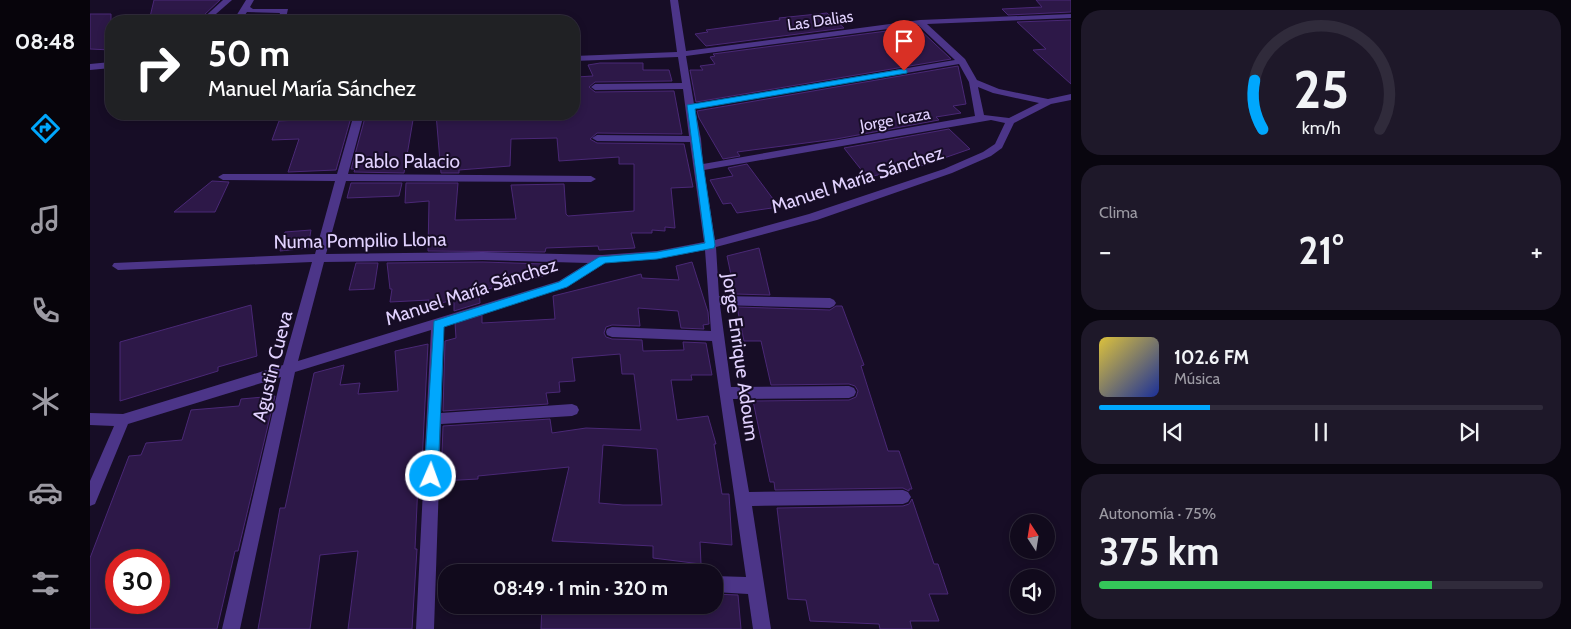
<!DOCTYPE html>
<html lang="es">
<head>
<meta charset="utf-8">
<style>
	body { margin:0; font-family:Cabin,sans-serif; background:#1e1829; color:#f1f3f6; height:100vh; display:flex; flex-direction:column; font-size:19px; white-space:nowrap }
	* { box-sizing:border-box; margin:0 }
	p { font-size:16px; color:#9c9aa3 }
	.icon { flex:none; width:28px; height:28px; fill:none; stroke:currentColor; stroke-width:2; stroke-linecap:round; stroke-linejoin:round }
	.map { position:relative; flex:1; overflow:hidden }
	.side { display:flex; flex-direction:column; gap:10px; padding:10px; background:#09060f; width:500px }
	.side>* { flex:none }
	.guide { position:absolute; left:15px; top:15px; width:475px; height:105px; border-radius:20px; box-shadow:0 2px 8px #0003,0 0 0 1px #302b3b; background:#202124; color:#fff; overflow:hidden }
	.needle { width:32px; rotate:348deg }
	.buttons { position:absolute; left:920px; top:514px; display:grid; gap:10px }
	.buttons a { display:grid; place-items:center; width:45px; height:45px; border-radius:50%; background:#110a1c; box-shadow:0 2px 8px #0003,0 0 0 1px #302b3b; font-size:25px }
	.speed { position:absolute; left:15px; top:549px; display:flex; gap:10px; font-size:25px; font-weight:700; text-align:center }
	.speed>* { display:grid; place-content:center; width:65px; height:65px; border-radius:50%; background:#110a1c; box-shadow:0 2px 8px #0003,0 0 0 1px #302b3b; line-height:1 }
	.speed .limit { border:8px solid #d22; background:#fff; color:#111 }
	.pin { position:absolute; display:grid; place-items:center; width:42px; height:42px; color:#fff; margin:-51px -21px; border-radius:50% 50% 50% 0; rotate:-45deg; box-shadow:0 0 5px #0007 }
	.pin .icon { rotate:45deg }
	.me { position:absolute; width:55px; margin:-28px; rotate:2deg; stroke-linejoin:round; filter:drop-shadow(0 0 4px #0008) }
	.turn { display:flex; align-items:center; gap:18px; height:105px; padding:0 20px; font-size:22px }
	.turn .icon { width:65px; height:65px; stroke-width:2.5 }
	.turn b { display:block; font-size:35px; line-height:42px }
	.big { font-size:38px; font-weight:700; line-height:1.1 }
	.side .card { flex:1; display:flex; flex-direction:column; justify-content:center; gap:8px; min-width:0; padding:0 18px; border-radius:20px; background:#1e1829 }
	.side .dial { align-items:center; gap:0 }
	.dial svg { height:130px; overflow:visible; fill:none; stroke:#302b3b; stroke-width:7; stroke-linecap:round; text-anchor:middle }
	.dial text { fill:#f1f3f6; stroke:none }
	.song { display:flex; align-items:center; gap:15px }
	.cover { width:60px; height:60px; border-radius:8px; background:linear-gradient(135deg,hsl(50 70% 55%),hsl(230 70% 35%)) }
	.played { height:5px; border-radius:2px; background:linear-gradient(90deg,#00a7fd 25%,#302b3b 25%) }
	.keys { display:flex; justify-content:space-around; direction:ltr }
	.heat { display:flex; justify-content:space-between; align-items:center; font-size:28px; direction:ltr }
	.charge { height:8px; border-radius:4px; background:linear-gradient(90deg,#34c759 75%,#302b3b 0) }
	.trip { position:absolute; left:348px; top:564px; width:285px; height:50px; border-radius:20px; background:#110a1c; box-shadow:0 2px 8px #0003,0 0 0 1px #302b3b; font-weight:700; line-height:50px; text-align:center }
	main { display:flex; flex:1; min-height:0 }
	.dock { display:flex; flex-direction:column; width:90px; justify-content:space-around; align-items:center; background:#07040b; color:#9c9aa3 }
	.dock .icon { width:35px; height:35px }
	.dock .active { color:#00a7fd }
	.dock b { font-size:22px; color:#f1f3f6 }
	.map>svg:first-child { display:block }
	.building { fill:#2d1848; stroke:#4a2876; fill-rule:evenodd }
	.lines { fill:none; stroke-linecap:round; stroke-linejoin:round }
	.minor { fill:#4c3588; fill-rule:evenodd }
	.route { fill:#00a7fd; stroke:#006da4 }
	.labels { text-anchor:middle; stroke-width:4; stroke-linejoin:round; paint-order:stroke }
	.far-street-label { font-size:16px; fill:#e2d2ff; stroke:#170d26 }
	.street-label { font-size:19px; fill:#e2d2ff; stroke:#170d26 }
</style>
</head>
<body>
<main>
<nav class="dock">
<b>08:48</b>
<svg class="icon active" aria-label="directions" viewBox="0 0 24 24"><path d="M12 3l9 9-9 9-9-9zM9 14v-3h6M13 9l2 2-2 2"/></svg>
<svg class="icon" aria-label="music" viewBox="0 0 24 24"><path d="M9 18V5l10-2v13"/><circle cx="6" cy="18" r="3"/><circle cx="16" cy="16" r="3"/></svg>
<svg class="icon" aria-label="phone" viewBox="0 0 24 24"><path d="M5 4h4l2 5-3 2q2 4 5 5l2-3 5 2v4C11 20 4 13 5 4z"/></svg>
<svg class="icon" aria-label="climate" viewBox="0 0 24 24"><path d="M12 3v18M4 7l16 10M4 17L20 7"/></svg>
<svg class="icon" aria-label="car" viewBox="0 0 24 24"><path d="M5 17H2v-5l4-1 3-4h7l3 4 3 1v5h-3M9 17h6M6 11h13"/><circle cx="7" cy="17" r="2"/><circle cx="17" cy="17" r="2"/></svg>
<svg class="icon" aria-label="filters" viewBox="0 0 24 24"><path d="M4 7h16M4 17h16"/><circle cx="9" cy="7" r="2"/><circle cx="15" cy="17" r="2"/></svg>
</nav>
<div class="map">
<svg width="981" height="629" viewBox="0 0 981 629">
	<rect width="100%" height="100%" fill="#170d26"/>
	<!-- building -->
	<g class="building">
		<polygon points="64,0 130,0 114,15 81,18 78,21 59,21"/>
		<polygon points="946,0 981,0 981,12 918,15 912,9 952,7"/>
		<polygon points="737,13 754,28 616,46 605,34 618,32 616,30 690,20 689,18"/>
		<polygon points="0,14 21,14 21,50 0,49"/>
		<polygon points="981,20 981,84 943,50 956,49 927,22"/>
		<polygon points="827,27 861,59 606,102 600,70 613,70 610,66 625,64 620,57 625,56 623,54"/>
		<polygon points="510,63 553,63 553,70 579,70 582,81 505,82 499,87 505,92 584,91 592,134 507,133 500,139 507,143 594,144 603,187 581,188 585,228 575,227 575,231 562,230 562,233 541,233 545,248 509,250 508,246 456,248 455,252 338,251 339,201 315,203 316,183 368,183 365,220 426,219 421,185 474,184 476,214 478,216 544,211 544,164 529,164 529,157 469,161 467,138 421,139 420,166 369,170 369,173 351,173 346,114 484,114 484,87 489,86 486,77 503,76 498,65"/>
		<polygon points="868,66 876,104 863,106 871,113 846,117 849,120 746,139 647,152 650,156 633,159 609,118 607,111"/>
		<polygon points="228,114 262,114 246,170 198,172 209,139 182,140 189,121 227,119"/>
		<polygon points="276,114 324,114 314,173 264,172 265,169 261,169"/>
		<polygon points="859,129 880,149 825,168 777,177 754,148"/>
		<polygon points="657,164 689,207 647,213 641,203 633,204 620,180 643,176 638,168"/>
		<polygon points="122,181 139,182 125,212 84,212"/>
		<polygon points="261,183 312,183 309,196 257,198"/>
		<polygon points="221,230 218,248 190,251 195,232"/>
		<polygon points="669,248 680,295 645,294 637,256"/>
		<polygon points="393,262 454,264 453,276 389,291 390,303 364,311 364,300 338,306 339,300 300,302 302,289 300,289 297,263"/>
		<path d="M602 262 618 312 619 324 613 325 614 329 591 328 588 311 548 308 550 326 522 325 516 327 514 333 516 337 522 339 552 340 553 351 594 350 593 342 616 343 622 375H601L602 380H581L587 420 618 416 626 444H624L632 494H639L642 545 610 542 611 564 563 558V546L462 541 479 467 388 476V479L351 481 353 426 460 419 462 433 496 428 551 430 544 374H532L530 354 482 358 485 381 469 382 470 392 456 393 458 404 353 411 355 341 366 338 365 323 392 315V323L465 319 463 296 551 274 552 278 589 280 586 266ZM513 445 567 449 572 505H533L509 503Z"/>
		<polygon points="266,263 288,263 284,289 259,290"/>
		<polygon points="161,305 167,356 128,367 128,371 30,401 30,342"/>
		<polygon points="746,306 752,306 774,365 771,366 777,385 798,451 809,451 822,489 819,489 819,491 813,488 685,490 684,482 680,482 663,401 759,400 766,397 768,391 765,386 759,384 681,385 671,341 654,341 647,307 740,310"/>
		<polygon points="338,344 331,483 328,483 325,549 327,549 322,629 258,629 268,551 230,555 220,629 168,629 190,508 195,508 224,373 254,365 250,385 270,383 268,394 308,391 305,351"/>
		<path d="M185 396 148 551H145L127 629H0V558L39 456 51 455 56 443 92 440 101 410 149 406 151 399ZM26 560H69V602L26 604Z"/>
		<polygon points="822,499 844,564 848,564 858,594 839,594 849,621 820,621 822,629 790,629 789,624 720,621 716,600 698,599 687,508 813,506 819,504"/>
		<polygon points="624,594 648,595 651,629 451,629 452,605 624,605"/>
	</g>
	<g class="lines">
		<!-- minor -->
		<g class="minor">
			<polygon points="133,0 142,0 118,21 110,21"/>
			<polygon points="156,0 164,0 160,7 163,9 198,9 196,18 232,17 242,21 187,21 190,13 157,12 151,21 143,21"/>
			<path d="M580 0H588L596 51 830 20 981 14V18L837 24 875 59 887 80 909 89 958 99 981 94V100L961 104 924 123 912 148 901 156 862 173 727 220 626 247 629 296 740 298 744 300 746 303 744 306 740 308 630 305 641 387 759 386 764 388 766 392 764 396 759 398 643 399 659 492 813 490 818 492 821 497 818 502 813 504 662 506 681 629H663L658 594 624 592V576L656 577 622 341 522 337 517 335 516 332 517 329 522 327 621 331 615 250 567 259 515 263 477 287 354 325 351 413 482 404 487 406 489 410 487 414 482 416 351 424 344 629H326L341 330 205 372 150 629H132L191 377 38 424 5 504 0 506V481L24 426 0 425V413L33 414 193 365 222 262 28 270 22 266 24 263 225 254 245 181 133 180 128 177 133 174H247L264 114H274L258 174 501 176 506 179 501 182 256 181 236 254 393 252 512 255 567 251 614 242 600 142 507 141 502 138 507 135 599 136 593 89 505 90 501 87 505 84 592 83 588 57 484 61V56L587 52ZM828 25 865 60 604 104 596 56ZM869 64 879 82 885 116 613 164 611 139 605 109ZM888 87 903 93 949 103 919 118 894 115ZM901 120 915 123 905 144 893 152 854 169 719 214 625 240 614 170ZM393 260 498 263 469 281 208 361 234 262Z"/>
			<polygon points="21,62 21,68 0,70 0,64"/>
		</g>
	</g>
	<!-- route -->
	<polygon class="route" points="814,69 817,70 817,73 605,109 625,245 624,248 567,259 515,263 477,287 354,327 348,476 346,481 341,482 336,481 334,476 344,321 469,282 509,257 567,252 615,243 597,105"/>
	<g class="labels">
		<!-- far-street labels -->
		<g class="far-street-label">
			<text transform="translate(730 20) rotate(-8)" y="6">Las Dalias</text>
			<text transform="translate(805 119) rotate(-10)" y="6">Jorge Icaza</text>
		</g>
		<!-- street labels -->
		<g class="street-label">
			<text x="317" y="168">Pablo Palacio</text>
			<text transform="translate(767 179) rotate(-18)" y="7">Manuel María Sánchez</text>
			<text transform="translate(270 240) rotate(-1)" y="7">Numa Pompilio Llona</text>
			<text transform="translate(381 291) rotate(-18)" y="7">Manuel María Sánchez</text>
			<text transform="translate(651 357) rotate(82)" y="7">Jorge Enrique Adoum</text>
			<text transform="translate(182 366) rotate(-76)" y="7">Agustin Cueva</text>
		</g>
	</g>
</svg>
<div class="buttons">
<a><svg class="needle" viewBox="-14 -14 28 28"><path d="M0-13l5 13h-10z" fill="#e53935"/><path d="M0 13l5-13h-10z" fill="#9c9aa3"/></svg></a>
<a><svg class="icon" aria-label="sound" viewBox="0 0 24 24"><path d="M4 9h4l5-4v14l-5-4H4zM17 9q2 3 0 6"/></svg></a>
</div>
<div class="speed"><div class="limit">30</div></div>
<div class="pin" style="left:814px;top:71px;background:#d93025"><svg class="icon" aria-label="arrive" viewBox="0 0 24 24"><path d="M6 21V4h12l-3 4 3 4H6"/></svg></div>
<svg class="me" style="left:341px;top:476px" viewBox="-20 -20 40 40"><circle r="17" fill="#00a7fd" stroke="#fff" stroke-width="3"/><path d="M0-11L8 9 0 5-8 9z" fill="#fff"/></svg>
<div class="trip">08:49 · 1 min · 320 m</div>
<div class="guide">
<div class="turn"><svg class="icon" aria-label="right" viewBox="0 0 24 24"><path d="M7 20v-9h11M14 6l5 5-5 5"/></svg><div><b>50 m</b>Manuel María Sánchez</div></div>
</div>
</div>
<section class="side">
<div class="card dial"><svg viewBox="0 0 100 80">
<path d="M14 69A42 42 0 1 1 86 69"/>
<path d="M14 69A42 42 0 0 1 9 39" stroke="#00a7fd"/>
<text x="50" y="56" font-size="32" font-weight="700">25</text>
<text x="50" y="72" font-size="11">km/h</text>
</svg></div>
<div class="card"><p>Clima</p>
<div class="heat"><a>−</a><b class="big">21°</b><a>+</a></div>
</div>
<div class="card">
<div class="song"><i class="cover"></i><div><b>102.6 FM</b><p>Música</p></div></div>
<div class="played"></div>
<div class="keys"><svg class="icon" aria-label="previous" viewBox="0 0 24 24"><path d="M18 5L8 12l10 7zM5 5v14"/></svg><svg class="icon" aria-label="pause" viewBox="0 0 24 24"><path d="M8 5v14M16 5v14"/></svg><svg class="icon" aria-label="next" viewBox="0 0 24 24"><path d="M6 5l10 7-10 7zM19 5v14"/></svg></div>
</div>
<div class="card"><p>Autonomía · 75%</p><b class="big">375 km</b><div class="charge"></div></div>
</section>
</main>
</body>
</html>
